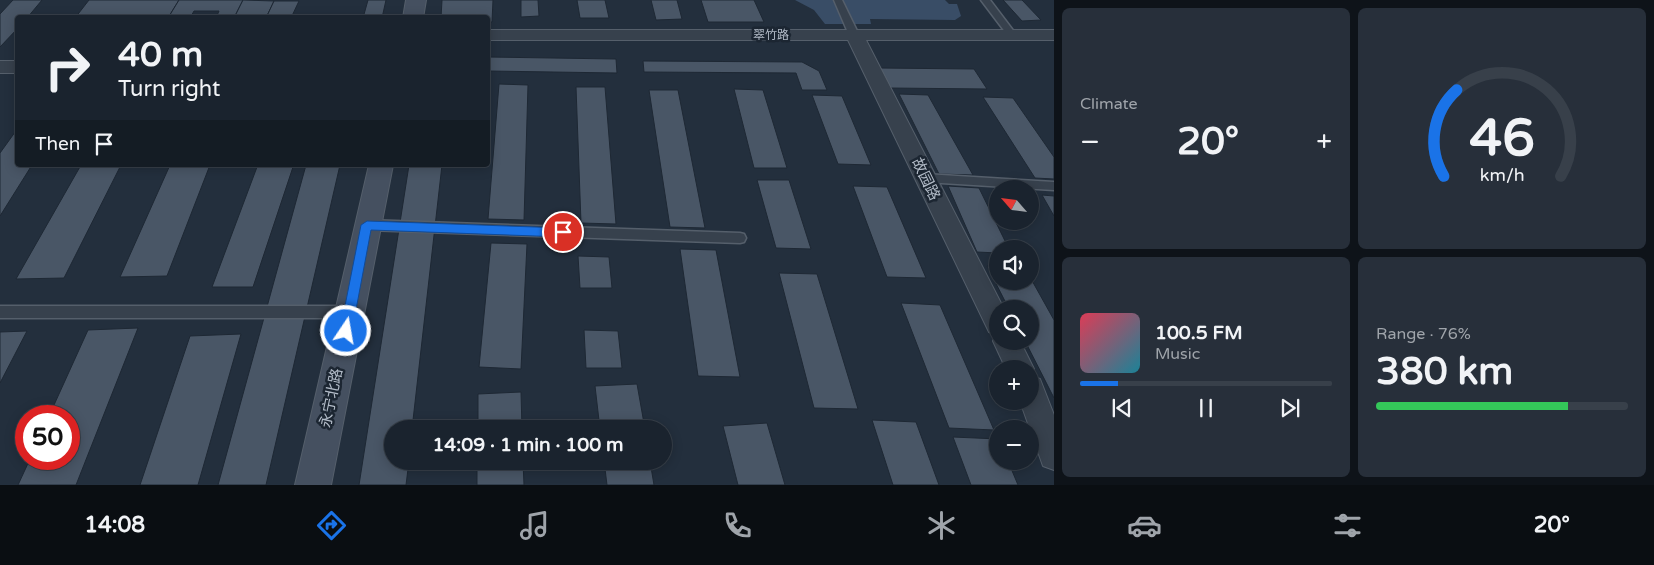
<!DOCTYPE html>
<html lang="en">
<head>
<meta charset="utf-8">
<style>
	body { margin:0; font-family:"Varela Round","Noto Sans SC",sans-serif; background:#272f3a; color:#f1f3f6; height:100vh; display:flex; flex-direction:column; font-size:19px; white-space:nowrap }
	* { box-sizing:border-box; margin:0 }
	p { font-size:16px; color:#9fa4aa }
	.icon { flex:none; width:28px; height:28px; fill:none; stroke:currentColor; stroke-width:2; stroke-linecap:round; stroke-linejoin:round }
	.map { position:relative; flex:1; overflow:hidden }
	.sheet { display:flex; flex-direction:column; gap:8px; padding:8px; background:#0e1319; width:600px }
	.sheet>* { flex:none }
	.hud { position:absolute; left:15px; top:15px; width:475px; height:152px; border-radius:5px; box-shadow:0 2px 12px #0003,0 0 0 1px #38404a; background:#1a232e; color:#f1f3f6; overflow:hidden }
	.needle { width:32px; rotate:298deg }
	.fabs { position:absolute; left:989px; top:180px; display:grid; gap:10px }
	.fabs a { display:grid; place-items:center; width:50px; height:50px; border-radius:50%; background:#1a232e; box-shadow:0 2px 12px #0003,0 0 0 1px #38404a; font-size:25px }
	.speed { position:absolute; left:15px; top:405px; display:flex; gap:10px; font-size:25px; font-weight:700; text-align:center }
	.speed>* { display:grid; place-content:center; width:65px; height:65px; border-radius:50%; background:#1a232e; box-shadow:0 2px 12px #0003,0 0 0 1px #38404a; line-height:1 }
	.speed .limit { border:8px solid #d22; background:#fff; color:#111 }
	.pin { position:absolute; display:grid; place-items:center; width:42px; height:42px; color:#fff; margin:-21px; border:2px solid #fff; border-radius:50%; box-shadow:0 1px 5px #0007 }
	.me { position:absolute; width:55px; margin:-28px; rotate:12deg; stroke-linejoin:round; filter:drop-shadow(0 0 4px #0008) }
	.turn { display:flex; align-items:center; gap:18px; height:105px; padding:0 20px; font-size:22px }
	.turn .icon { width:65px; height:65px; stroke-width:2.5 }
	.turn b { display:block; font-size:35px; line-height:42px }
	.then { display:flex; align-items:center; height:48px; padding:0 20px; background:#0003; gap:10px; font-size:19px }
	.big { font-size:38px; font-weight:700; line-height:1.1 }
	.sheet .tile { flex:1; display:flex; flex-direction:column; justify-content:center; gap:8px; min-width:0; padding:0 18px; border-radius:8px; background:#272f3a }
	.sheet .dial { align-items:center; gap:0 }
	.dial svg { height:130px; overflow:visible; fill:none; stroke:#38404a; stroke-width:7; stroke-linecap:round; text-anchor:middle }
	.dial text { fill:#f1f3f6; stroke:none }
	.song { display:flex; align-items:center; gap:15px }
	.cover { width:60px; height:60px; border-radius:8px; background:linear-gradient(135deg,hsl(350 70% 55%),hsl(190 70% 35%)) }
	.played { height:5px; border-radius:2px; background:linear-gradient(90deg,#1a73e8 15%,#38404a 15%) }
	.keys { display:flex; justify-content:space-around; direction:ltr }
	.heat { display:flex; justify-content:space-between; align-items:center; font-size:28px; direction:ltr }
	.charge { height:8px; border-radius:4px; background:linear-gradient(90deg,#34c759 76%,#38404a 0) }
	.sheet .tiles { flex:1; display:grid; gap:8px; grid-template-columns:repeat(2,1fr) }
	.trip { position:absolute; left:384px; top:420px; width:288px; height:50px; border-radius:25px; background:#1a232e; box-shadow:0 2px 12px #0003,0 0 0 1px #38404a; font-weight:700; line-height:50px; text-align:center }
	.menu { display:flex; height:80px; justify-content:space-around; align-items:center; background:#0a0e12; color:#9fa4aa }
	.menu .icon { width:35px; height:35px }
	.menu .on { color:#1a73e8 }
	.menu b { font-size:22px; color:#f1f3f6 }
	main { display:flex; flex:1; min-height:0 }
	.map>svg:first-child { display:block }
	.water { fill:#394d66 }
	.building { fill:#495666; stroke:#1e2834 }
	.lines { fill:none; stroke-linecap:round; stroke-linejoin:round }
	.lane-casing { stroke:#555f6b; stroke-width:3 }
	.street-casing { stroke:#555f6b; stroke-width:2 }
	.secondary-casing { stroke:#555f6b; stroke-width:2 }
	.lane { fill:#37414d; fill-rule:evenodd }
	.street { fill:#37414d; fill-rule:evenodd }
	.secondary { fill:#455060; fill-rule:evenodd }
	.route { fill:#1a73e8; stroke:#114b97 }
	.labels { text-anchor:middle; stroke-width:5; stroke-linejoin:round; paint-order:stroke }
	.far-street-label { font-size:12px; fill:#b3bcc8; stroke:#1c2632 }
	.street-label { font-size:15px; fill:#b3bcc8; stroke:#1c2632 }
</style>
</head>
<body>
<main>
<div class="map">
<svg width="1054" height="485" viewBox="0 0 1054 485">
	<rect width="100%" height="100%" fill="#232f3d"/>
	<!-- water -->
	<polygon class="water" points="795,0 945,0 949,4 957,4 961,16 955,20 870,19 871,24 825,24 814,10"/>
	<!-- building -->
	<g class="building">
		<polygon points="13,0 42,0 27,18 18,18 18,28 0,47 0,14"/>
		<polygon points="89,0 179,0 168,18 75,18"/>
		<polygon points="179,0 243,0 234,18 216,18 219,11 194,11 190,18 168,18"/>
		<polygon points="243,0 274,1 266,18 234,18"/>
		<polygon points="368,0 386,0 382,18 363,18"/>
		<polygon points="442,0 493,0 492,22 488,22 488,18 441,18"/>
		<polygon points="521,0 538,0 539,16 521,17"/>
		<polygon points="577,0 605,0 609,18 580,18"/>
		<polygon points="651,0 677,0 682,19 656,20"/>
		<polygon points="701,0 754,0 764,22 708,22"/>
		<polygon points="1003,0 1022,0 1041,20 1022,21"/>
		<polygon points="274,1 299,1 291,18 266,18"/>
		<polygon points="488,57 616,59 617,73 488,71"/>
		<polygon points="643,61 802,62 819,71 827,90 802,90 796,73 644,72"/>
		<polygon points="880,68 974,69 987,89 890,88"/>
		<polygon points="499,84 528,85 524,220 488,219"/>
		<polygon points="576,87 605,87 616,224 581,223"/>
		<polygon points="734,89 763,90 787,168 754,168"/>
		<polygon points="649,90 678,90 705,228 670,227"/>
		<polygon points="899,94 928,95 973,175 939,174"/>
		<polygon points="812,95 842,96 871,165 838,164"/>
		<polygon points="983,97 1013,98 1054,157 1054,179 1035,178"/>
		<polygon points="18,128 18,165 32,165 0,216 0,153"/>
		<polygon points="81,165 121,165 64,278 16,279"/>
		<polygon points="170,165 210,165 167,276 120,277"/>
		<polygon points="306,165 340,165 266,485 218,485"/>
		<polygon points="409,165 442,165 412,429 392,429 392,461 409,461 406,485 359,485"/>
		<polygon points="257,167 293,167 253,287 212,287"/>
		<polygon points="757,180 789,180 811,249 776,248"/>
		<polygon points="853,186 887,187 926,278 887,277"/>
		<polygon points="948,186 979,188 1009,249 998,249 998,253 977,252"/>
		<polygon points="1042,195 1054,196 1054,216"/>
		<polygon points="491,243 527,244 521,369 479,367"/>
		<polygon points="680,249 716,250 740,377 698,376"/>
		<polygon points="578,256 609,257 612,288 580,288"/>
		<polygon points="987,266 998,266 998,281 1030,281 1030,277 1054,320 1054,398 1025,341 1030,341 1030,309 1009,309"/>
		<polygon points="779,273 817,274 858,409 814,408"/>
		<polygon points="901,303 940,305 994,430 949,428"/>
		<polygon points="138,328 76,485 18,485 30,459 69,459 69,416 49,416 88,330"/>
		<polygon points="584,330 618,331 622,368 586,368"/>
		<polygon points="27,331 0,383 0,332"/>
		<polygon points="241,334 198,485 140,485 190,336"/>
		<polygon points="637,384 645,429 600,429 595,386"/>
		<polygon points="521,392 522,429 478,429 478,394"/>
		<polygon points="872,420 916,422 939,485 893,485"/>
		<polygon points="767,423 785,485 738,485 723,426"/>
		<polygon points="953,437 998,439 998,461 1008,461 1018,485 971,485"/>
		<polygon points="477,461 523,461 524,485 477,485"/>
		<polygon points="604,461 650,461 654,485 607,485"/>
	</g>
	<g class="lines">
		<defs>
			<g id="lane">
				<polygon points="834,0 842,0 859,35 857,37 854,38 849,35"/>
				<polygon points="981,0 990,0 1015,33 1015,37 1009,37"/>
				<polygon points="925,174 1054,182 1054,190 925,182 919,178"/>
				<polygon points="367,220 740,233 744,234 746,238 744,242 740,243 367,230 363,228 361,225 363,222"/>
				<polygon points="0,306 350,306 355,308 357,312 355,316 350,318 0,318"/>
			</g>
			<g id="street">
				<polygon points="488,30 1054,30 1054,40 866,40 1004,309 998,309 998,341 1020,341 1034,369 1031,376 1040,379 1054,415 1054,470 1043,466 1020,401 1030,401 1030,369 1006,369 993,341 996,335 989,332 848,40 488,40"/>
				<rect x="0" y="61" width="18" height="12"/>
			</g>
			<g id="secondary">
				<polygon points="406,0 426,0 423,18 403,18"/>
				<polygon points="369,165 393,165 331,485 295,485"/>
			</g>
		</defs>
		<!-- lane casing -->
		<use href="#lane" class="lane-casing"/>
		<!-- street casing -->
		<use href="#street" class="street-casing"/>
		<!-- secondary casing -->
		<use href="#secondary" class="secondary-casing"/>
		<!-- lane -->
		<use href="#lane" class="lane"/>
		<!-- street -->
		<use href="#street" class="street"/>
		<!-- secondary -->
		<use href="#secondary" class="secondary"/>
	</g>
	<!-- route -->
	<polygon class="route" points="367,221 563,228 569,232 563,237 371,230 352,331 346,337 340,331 361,225"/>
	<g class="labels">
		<!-- far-street labels -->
		<g class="far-street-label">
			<text x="771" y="39">翠竹路</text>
		</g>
		<!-- street labels -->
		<g class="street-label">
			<text transform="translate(926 179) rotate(64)" y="5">故园路</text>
			<text transform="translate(331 398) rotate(-78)" y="5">永宁北路</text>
		</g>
	</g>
</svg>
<div class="fabs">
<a><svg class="needle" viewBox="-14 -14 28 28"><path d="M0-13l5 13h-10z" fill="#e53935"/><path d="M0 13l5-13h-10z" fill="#9fa4aa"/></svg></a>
<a><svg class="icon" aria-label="sound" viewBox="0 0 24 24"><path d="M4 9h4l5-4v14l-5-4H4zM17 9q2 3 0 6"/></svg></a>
<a><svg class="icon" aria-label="search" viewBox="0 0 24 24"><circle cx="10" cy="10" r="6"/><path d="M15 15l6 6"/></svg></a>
<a>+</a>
<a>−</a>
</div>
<div class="speed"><div class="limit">50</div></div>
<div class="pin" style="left:563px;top:232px;background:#d93025"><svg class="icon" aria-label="arrive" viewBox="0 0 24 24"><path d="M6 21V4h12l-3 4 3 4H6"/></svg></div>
<svg class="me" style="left:346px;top:331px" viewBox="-20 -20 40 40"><circle r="17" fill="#1a73e8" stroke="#fff" stroke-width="3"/><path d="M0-11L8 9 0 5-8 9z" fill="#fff"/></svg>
<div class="trip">14:09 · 1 min · 100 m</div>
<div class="hud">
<div class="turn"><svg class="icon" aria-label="right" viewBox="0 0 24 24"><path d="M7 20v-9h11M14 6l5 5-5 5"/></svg><div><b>40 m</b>Turn right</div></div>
<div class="then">Then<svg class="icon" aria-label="arrive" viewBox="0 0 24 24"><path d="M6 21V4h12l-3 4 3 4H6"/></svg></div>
</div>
</div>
<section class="sheet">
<div class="tiles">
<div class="tile"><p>Climate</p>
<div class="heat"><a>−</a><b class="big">20°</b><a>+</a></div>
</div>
<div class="tile dial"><svg viewBox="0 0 100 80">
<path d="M14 69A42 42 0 1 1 86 69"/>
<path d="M14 69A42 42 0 0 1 22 16" stroke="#1a73e8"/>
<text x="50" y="56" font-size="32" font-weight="700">46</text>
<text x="50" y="72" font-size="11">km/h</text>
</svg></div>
<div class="tile">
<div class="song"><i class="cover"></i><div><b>100.5 FM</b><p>Music</p></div></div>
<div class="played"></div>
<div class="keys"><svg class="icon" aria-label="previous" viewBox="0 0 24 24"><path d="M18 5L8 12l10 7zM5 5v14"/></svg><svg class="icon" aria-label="pause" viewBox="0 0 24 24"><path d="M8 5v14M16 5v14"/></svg><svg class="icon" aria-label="next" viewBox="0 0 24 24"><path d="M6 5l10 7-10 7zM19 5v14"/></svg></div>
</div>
<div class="tile"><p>Range · 76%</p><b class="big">380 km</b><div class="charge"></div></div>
</div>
</section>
</main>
<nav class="menu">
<b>14:08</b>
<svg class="icon on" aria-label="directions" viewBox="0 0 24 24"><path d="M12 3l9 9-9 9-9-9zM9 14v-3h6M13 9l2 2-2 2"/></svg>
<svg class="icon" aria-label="music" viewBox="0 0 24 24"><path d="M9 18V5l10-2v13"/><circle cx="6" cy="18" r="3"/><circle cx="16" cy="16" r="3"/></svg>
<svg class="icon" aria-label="phone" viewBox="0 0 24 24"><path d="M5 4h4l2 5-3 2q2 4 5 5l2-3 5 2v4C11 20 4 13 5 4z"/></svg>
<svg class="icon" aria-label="climate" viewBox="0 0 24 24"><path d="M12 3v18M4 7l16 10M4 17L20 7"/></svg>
<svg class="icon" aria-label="car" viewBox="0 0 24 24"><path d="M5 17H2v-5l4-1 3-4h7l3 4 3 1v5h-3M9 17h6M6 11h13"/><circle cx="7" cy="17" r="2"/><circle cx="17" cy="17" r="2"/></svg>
<svg class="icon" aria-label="filters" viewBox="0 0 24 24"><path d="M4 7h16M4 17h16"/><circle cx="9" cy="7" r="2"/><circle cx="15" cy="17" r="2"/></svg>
<b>20°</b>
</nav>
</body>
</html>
